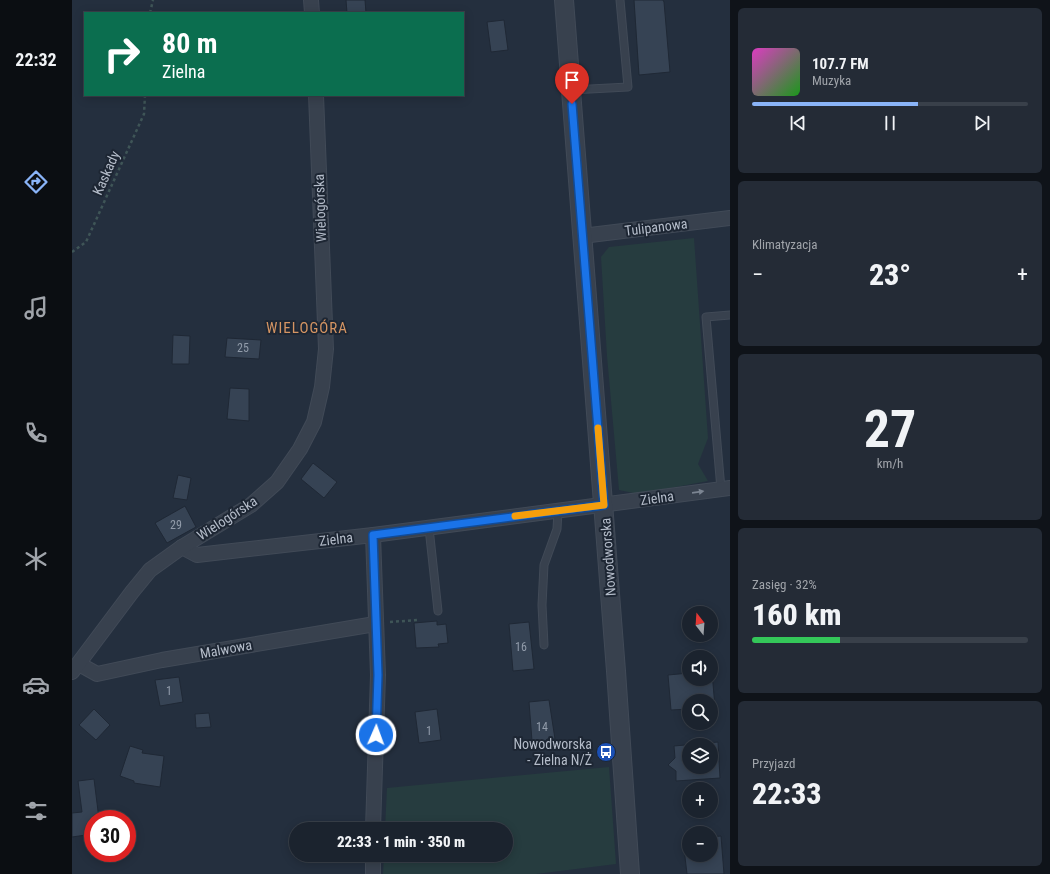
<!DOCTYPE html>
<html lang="pl">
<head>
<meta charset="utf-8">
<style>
	body { margin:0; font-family:"Roboto Condensed",sans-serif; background:#242b36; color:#f1f3f6; height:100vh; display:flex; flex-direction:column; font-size:15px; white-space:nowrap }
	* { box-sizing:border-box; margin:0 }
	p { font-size:13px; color:#a0a4aa }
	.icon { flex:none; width:22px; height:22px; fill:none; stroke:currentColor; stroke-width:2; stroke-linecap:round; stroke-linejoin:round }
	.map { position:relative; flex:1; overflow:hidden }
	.details { display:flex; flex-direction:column; gap:8px; padding:8px; background:#0f1319; width:320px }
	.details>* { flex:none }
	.banner { position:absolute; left:12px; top:12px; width:380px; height:84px; border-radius:0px; box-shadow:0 2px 10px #0003,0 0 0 1px #39404a; background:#0b6e4f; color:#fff; overflow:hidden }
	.needle { width:26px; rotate:343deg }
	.tools { position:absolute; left:610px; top:606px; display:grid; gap:8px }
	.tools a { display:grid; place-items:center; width:36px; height:36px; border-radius:50%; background:#1b232e; box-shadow:0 2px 10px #0003,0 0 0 1px #39404a; font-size:20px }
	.speed { position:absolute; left:12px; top:810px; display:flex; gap:8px; font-size:20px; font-weight:700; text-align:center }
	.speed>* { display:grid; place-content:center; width:52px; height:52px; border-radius:50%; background:#1b232e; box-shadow:0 2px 10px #0003,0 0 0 1px #39404a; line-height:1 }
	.speed .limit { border:6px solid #d22; background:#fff; color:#111 }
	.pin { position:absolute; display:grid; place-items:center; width:34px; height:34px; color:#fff; margin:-41px -17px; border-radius:50% 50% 50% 0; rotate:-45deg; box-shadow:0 0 4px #0007 }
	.pin .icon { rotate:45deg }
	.me { position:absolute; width:44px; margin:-22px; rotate:2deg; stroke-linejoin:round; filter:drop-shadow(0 0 3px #0008) }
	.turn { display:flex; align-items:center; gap:14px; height:84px; padding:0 12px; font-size:18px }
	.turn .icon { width:52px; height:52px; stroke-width:2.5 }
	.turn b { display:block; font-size:28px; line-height:34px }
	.big { font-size:30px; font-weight:800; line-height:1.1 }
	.details .widget { flex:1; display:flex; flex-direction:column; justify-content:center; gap:6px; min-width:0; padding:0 14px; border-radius:6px; background:#242b36 }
	.details .dial { align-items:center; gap:0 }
	.dial b { font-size:52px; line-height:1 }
	.song { display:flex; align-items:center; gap:12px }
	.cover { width:48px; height:48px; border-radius:6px; background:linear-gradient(135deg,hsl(310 70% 55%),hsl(120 70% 35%)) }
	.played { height:4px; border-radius:2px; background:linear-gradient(90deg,#8ab4f8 60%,#39404a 60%) }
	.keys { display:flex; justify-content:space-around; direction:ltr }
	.heat { display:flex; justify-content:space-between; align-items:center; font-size:22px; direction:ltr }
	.charge { height:6px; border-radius:3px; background:linear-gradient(90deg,#34c759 32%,#39404a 0) }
	.trip { position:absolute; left:217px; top:822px; width:224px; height:40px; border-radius:20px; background:#1b232e; box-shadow:0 2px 10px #0003,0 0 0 1px #39404a; font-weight:800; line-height:40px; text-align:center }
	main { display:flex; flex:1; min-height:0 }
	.dock { display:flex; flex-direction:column; width:72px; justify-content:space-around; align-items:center; background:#0b0e12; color:#a0a4aa }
	.dock .icon { width:28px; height:28px }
	.dock .selected { color:#8ab4f8 }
	.dock b { font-size:18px; color:#f1f3f6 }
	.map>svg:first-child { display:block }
	.green { fill:#263c3f }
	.building { fill:#364354; stroke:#1f2835; fill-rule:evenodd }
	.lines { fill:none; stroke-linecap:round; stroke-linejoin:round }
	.service-casing { stroke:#414a57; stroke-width:9 }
	.minor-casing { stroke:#414a57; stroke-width:16 }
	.tertiary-casing { stroke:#414a57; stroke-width:20 }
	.path { stroke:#3f5557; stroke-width:2.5; stroke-dasharray:3 3; stroke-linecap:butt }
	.service { stroke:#38414e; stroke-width:7 }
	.minor { stroke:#38414e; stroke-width:14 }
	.tertiary { stroke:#38414e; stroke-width:18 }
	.oneway { fill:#7c8592 }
	.route-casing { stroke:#114b97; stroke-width:10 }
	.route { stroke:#1a73e8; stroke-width:7 }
	.slow { stroke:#f59e0b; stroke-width:7 }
	.labels { text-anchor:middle; stroke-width:4; stroke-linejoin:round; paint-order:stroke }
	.number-label { font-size:12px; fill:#929caa }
	.street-label { font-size:14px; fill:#b4bcc9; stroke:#1d2633 }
	.poi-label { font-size:14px; fill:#b4bcc9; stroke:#1d2633; text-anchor:end }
	.neighbourhood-label { font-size:15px; letter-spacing:1px; fill:#d59563; stroke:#1d2633 }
</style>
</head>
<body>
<main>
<nav class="dock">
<b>22:32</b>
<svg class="icon selected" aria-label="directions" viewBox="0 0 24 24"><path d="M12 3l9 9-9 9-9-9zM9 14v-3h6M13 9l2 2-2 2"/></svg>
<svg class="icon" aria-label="music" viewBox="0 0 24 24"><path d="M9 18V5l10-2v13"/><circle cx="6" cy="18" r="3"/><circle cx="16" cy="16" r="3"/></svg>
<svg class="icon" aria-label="phone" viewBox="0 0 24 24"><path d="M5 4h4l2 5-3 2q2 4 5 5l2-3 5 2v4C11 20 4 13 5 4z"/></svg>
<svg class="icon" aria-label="climate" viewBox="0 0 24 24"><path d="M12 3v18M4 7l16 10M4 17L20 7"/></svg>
<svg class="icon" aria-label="car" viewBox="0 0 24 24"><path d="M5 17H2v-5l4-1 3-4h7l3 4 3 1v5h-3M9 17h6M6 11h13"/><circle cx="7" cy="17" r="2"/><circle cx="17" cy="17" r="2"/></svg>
<svg class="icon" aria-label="filters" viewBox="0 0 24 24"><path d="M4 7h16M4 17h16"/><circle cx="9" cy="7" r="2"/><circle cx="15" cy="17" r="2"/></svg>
</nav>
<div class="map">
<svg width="658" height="874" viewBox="0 0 658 874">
	<rect width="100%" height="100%" fill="#242f3e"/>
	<!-- green -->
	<g class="green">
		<polygon points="622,238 636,438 626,464 636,481 566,494 547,490 535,356 529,257 537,247"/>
		<polygon points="537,767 544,864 464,874 311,874 312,855 434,855 434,829 313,829 315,788"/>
	</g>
	<!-- building -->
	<g class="building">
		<polygon points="274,0 293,0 294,13 275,13"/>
		<polygon points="562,0 591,0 592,2 598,72 567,75"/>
		<polygon points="432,20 436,50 419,52 415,22"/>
		<polygon points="101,335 118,336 117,364 100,364"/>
		<polygon points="155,338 189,340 187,359 153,357"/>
		<polygon points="158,388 177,389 177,421 155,419"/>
		<polygon points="241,463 265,482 252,498 229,479"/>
		<polygon points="106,475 119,478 115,500 101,498"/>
		<polygon points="113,506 124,527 95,543 83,523"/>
		<polygon points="365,621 365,625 374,624 376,643 366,644 367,647 344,648 342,623"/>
		<polygon points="457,622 462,669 441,671 437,624"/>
		<polygon points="639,672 640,672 643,707 639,707 639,701 617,701 617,709 599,710 596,675 617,673 617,679 639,679"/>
		<polygon points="107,677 111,702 88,706 83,680"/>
		<polygon points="477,700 483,739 475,739 472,744 468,740 460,741 457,702"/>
		<polygon points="22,709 38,725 24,740 7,725"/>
		<polygon points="365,709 369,740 347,743 343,712"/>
		<polygon points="137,713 139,727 124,728 123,714"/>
		<path d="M646 742 648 778 604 781V771L596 765 603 758 602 746ZM617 745H639V767H617Z"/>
		<polygon points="58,746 71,750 70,753 92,756 88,787 62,783 62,781 48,776"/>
		<polygon points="22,779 27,819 21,819 21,834 0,837 0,813 10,812 6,781"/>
		<polygon points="649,836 652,874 615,874 611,840 617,839 617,855 639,855 639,837"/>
	</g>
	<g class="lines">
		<defs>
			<g id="service">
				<polyline points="499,90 556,87 548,0"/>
				<polyline points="649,489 634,317 658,315"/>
				<polyline points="357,528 366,611"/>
				<polyline points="472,645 470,605 472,565 485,529 486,511"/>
			</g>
			<g id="minor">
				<polyline points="239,0 240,13"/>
				<polyline points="510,236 658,218"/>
				<polyline points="301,535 306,675 301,829"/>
				<polyline points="110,547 125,555 301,535 658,488"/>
				<polyline points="7,664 25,674 90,660 303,624"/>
				<polyline points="0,672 60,592 78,570 110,547 179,505 205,482 228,449 242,422 250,387 254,349 244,95"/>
				<polyline points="301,874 301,855"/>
			</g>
			<polyline id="tertiary" points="492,0 544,671 558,874"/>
		</defs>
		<!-- service casing -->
		<use href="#service" class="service-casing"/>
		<!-- minor casing -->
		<use href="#minor" class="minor-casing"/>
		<!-- tertiary casing -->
		<use href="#tertiary" class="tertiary-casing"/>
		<!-- path -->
		<g class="path">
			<polyline points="78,13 81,0"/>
			<polyline points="0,252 14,242 72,114 73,95"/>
			<polyline points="318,622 346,620"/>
		</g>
		<!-- service -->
		<use href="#service" class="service"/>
		<!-- minor -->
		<use href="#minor" class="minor"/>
		<!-- tertiary -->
		<use href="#tertiary" class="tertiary"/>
	</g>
	<!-- one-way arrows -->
	<defs><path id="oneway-solid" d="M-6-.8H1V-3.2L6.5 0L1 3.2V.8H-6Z"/></defs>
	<use class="oneway" href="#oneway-solid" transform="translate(626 492) rotate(-8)"/>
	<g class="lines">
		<defs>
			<polyline id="route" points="304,735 306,675 301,535 532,505 500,104"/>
		</defs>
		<!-- route casing -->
		<use href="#route" class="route-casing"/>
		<!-- route -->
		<use href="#route" class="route"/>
		<!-- slow -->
		<polyline class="slow" points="443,516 532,505 526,428"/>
	</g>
	<!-- icons -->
	<defs>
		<symbol id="bus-disc" viewBox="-11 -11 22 22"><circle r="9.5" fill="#1a4fb4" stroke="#1d2633"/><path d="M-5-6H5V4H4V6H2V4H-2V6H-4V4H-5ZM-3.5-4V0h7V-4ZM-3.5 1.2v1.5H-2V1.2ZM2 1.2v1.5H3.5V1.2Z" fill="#fff"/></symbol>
	</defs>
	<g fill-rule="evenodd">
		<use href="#bus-disc" x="523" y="741" width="22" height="22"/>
	</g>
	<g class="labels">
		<!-- number labels -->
		<g class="number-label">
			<text x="171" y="352">25</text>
			<text x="104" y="529">29</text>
			<text x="449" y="651">16</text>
			<text x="97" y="695">1</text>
			<text x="470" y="731">14</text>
			<text x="357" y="735">1</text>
		</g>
		<!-- street labels -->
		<g class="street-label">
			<text transform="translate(34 173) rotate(-66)" y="5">Kaskady</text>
			<text transform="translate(248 208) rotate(-92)" y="5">Wielogórska</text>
			<text transform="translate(584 227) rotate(-7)" y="5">Tulipanowa</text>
			<text transform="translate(585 498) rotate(-8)" y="5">Zielna</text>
			<text transform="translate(155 518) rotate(-33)" y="5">Wielogórska</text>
			<text transform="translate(264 539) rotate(-7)" y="5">Zielna</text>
			<text transform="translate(536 557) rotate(-94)" y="5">Nowodworska</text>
			<text transform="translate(154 649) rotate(-10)" y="5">Malwowa</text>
		</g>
		<!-- poi labels -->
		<g class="poi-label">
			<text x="520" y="749">Nowodworska<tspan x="520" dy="16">- Zielna N/Ż</tspan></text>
		</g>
		<!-- neighbourhood labels -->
		<g class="neighbourhood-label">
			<text x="235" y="333">WIELOGÓRA</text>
		</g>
	</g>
</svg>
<div class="tools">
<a><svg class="needle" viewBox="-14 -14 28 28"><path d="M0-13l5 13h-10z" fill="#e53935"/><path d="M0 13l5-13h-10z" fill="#a0a4aa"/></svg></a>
<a><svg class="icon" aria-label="sound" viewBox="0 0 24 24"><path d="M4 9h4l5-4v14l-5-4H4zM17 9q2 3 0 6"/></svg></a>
<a><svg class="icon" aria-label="search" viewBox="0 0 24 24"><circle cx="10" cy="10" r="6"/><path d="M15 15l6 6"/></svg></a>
<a><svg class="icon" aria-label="layers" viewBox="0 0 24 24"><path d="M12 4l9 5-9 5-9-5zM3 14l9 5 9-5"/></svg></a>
<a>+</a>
<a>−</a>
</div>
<div class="speed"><div class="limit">30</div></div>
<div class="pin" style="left:500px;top:104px;background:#d93025"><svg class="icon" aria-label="arrive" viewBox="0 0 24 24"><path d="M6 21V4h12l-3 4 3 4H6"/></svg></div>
<svg class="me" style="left:304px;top:735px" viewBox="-20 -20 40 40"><circle r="17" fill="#1a73e8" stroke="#fff" stroke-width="3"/><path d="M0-11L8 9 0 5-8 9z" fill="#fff"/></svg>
<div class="trip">22:33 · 1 min · 350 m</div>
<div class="banner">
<div class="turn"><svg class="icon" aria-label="right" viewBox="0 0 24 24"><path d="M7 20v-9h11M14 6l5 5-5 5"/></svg><div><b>80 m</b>Zielna</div></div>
</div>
</div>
<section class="details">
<div class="widget">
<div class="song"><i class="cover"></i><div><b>107.7 FM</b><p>Muzyka</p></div></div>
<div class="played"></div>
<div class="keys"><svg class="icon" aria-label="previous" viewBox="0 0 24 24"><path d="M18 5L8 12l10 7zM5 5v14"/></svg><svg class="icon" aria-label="pause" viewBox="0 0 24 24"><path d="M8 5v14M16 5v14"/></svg><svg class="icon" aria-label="next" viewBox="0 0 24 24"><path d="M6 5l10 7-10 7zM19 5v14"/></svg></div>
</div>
<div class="widget"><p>Klimatyzacja</p>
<div class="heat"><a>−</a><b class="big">23°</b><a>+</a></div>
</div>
<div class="widget dial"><b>27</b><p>km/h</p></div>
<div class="widget"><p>Zasięg · 32%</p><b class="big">160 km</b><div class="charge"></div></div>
<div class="widget"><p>Przyjazd</p><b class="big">22:33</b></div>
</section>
</main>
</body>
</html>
